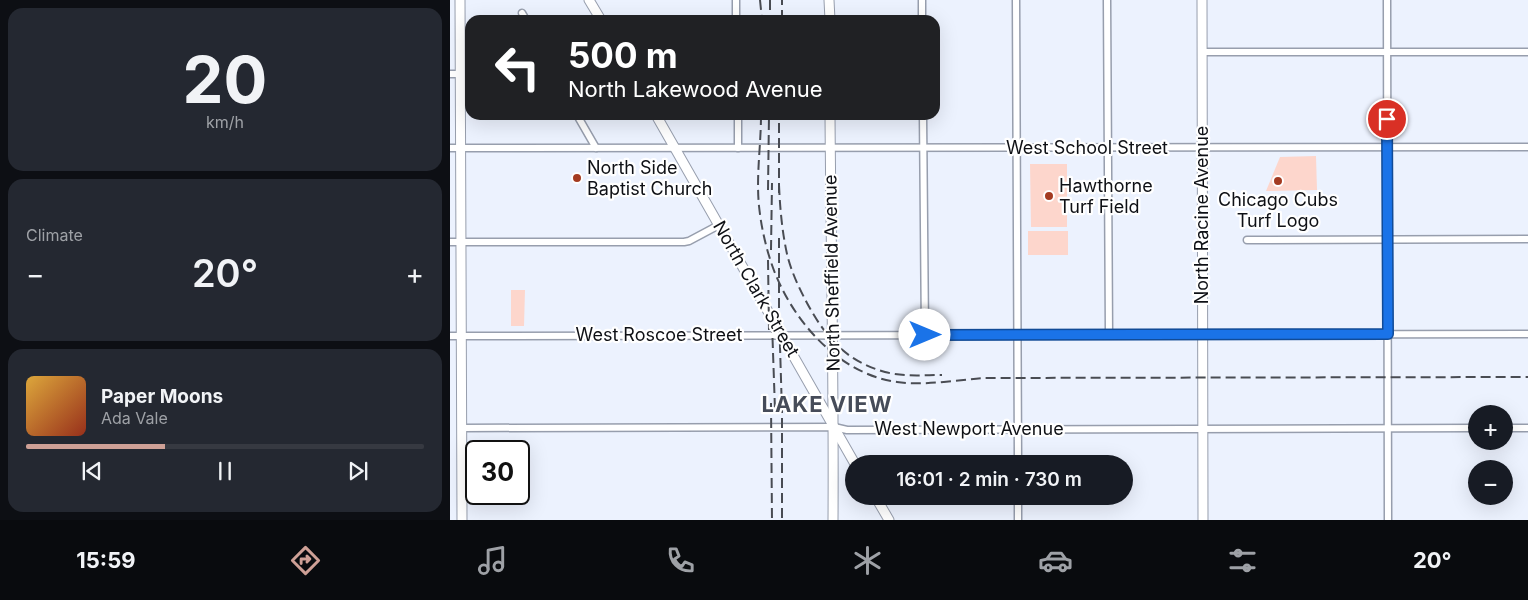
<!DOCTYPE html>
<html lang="en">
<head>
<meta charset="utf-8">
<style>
	body { margin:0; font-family:Inter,sans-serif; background:#242831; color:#f1f3f6; height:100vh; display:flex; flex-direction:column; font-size:19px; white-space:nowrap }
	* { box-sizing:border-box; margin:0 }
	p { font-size:16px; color:#9ea1a6 }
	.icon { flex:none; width:28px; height:28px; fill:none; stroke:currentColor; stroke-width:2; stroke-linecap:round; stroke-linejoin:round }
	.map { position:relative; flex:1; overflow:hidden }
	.side { display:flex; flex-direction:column; gap:8px; padding:8px; background:#0d0f14; width:450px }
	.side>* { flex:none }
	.guide { position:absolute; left:15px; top:15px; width:475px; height:105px; border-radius:15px; box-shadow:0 5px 20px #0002; background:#202124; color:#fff; overflow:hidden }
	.buttons { position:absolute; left:1018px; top:405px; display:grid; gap:10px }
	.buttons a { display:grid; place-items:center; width:45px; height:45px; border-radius:50%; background:#171b24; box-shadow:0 5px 20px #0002; font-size:25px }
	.speed { position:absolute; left:15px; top:440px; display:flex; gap:10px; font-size:25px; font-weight:700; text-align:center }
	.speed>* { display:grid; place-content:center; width:65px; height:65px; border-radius:50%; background:#171b24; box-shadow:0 5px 20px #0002; line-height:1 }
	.speed .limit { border:2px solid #111; border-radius:8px; background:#fff; color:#111 }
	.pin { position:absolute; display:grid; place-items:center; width:42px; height:42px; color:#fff; margin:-21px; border:2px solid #fff; border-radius:50%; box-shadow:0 1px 5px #0007 }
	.me { position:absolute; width:55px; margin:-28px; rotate:90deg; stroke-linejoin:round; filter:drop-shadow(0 0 4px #0008) }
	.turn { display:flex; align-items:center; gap:18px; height:105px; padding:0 20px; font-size:22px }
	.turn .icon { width:65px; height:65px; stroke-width:2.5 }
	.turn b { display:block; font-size:35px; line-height:42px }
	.big { font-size:38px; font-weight:600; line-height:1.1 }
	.side .widget { flex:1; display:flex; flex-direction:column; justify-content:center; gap:8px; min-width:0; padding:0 18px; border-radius:15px; background:#242831 }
	.side .dial { align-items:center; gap:0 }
	.dial b { font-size:65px; line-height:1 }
	.song { display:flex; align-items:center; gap:15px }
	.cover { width:60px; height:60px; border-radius:8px; background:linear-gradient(135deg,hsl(40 70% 55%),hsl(10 70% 35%)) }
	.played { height:5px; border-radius:2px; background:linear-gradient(90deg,#cea096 35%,#363941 35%) }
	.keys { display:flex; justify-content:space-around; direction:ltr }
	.heat { display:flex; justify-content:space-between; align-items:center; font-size:28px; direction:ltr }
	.trip { position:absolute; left:395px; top:455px; width:288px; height:50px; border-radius:25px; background:#171b24; box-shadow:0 5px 20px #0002; font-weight:600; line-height:50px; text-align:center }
	.tab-bar { display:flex; height:80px; justify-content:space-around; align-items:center; background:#090b0e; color:#9ea1a6 }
	.tab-bar .icon { width:35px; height:35px }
	.tab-bar .active { color:#cea096 }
	.tab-bar b { font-size:22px; color:#f1f3f6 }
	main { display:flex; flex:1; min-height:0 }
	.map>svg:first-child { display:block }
	.green { fill:#fdd6cc }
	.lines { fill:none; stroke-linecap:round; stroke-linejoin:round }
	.street-casing { stroke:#979ead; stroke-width:9 }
	.secondary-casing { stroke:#979ead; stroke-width:11 }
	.street { stroke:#fff; stroke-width:6 }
	.secondary { stroke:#fff; stroke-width:9 }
	.rail { stroke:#494c53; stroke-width:2; stroke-dasharray:10 5; stroke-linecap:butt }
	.route-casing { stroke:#114b97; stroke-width:12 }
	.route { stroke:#1a73e8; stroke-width:9 }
	.poi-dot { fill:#a43b21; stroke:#fff; stroke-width:2 }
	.labels { text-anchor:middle; stroke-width:4.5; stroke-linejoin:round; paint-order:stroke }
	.street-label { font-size:18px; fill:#0e1015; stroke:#fff }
	.poi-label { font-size:18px; fill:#0e1015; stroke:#fff; text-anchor:start }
	.district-label { font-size:22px; font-weight:bold; letter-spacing:1px; fill:#464c59; stroke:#fff }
</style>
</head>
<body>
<main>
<section class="side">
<div class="widget dial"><b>20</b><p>km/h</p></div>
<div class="widget"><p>Climate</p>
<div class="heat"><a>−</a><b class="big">20°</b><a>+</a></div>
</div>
<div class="widget">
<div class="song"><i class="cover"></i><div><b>Paper Moons</b><p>Ada Vale</p></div></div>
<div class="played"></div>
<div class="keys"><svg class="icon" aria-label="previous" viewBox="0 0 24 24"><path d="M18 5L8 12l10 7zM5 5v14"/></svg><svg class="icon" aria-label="pause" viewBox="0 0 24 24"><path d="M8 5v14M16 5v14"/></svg><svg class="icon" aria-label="next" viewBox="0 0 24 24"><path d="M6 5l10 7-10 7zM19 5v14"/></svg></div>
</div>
</section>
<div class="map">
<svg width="1078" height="520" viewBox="0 0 1078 520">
	<rect width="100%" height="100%" fill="#ecf2fe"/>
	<!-- green -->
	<g class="green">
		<polygon points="866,156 867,190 816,191 830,157"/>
		<polygon points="580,164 617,164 617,227 581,227"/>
		<rect x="578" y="231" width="40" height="24"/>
		<polygon points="61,290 75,290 74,326 61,326"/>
	</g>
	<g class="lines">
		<defs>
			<g id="street">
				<polyline points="286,0 286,20"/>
				<polyline points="472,0 472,20"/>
				<polyline points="566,0 568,464"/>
				<polyline points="657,0 659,335"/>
				<polyline points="937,0 938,520"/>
				<polyline points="72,13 76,20"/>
				<polyline points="752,52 1078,52"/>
				<polyline points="0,74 10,74"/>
				<polyline points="127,115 146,148"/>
				<polyline points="288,115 288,148"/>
				<polyline points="473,115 475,335"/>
				<polyline points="0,148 1078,147"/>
				<polyline points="797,240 1078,239"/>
				<polyline points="0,242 234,242 239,241 269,225"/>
				<polyline points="0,336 1078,334"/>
				<polyline points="12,428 384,427 397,430 1026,428"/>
				<polyline points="1054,428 1078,428"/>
				<polyline points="568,496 568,520"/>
			</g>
			<g id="secondary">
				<polyline points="10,0 12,520"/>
				<polyline points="139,0 151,20"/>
				<polyline points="379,0 380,20"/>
				<polyline points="752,0 753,520"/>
				<polyline points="206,115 405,464"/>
				<path d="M380 115C381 250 384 385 383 520"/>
				<polyline points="425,496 439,520"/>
			</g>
		</defs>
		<!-- street casing -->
		<use href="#street" class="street-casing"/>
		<!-- secondary casing -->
		<use href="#secondary" class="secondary-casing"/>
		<!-- street -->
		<use href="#street" class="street"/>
		<!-- secondary -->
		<use href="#secondary" class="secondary"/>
		<!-- rail -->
		<g class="rail">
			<polyline points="310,0 312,20"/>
			<polyline points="320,0 320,20"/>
			<polyline points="332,20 332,0"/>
			<path d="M311 115C311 146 306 175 309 206 311 225 315 244 321 262 339 317 387 374 447 382 475 386 506 380 534 378L1078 377"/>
			<path d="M329 185C330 208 332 231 337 254 341 271 349 288 357 303 376 338 396 361 435 372 454 377 473 375 492 375"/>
			<polyline points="318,190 319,115"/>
			<polyline points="329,193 329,115"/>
			<polyline points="329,238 329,313 332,412 332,520"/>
			<polyline points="321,250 322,183"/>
			<polyline points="318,260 319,330"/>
			<polyline points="322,323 325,410"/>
			<polyline points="321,403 322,520"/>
		</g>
	</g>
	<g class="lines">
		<defs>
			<polyline id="route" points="475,335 938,334 937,119"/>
		</defs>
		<!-- route casing -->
		<use href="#route" class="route-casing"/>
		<!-- route -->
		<use href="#route" class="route"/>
	</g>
	<!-- markers -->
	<g class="poi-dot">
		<circle cx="127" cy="178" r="5"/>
		<circle cx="828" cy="181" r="5"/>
		<circle cx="599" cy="196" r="5"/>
	</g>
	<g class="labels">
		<!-- street labels -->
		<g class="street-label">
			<text x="637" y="154">West School Street</text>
			<text transform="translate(752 215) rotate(-90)" y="6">North Racine Avenue</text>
			<text transform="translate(382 273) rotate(-91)" y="6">North Sheffield Avenue</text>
			<text transform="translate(306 289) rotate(60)" y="6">North Clark Street</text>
			<text x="209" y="341">West Roscoe Street</text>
			<text x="519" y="435">West Newport Avenue</text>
		</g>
		<!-- poi labels -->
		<g class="poi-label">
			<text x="137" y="174">North Side<tspan x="137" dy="21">Baptist Church</tspan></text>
			<text x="609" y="192">Hawthorne<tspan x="609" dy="21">Turf Field</tspan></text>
			<text x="828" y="206" text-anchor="middle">Chicago Cubs<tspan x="828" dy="21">Turf Logo</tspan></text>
		</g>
		<!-- district labels -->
		<g class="district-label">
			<text x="377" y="412">LAKE VIEW</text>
		</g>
	</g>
</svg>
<div class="buttons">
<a>+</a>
<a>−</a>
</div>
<div class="speed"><div class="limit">30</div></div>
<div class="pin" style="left:937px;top:119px;background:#d93025"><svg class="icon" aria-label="arrive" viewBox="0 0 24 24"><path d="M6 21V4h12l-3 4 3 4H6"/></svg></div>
<svg class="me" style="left:475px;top:335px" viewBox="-20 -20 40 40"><circle r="19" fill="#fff"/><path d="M0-13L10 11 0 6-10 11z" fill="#1a73e8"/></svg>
<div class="trip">16:01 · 2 min · 730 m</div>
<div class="guide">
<div class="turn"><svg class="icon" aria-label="left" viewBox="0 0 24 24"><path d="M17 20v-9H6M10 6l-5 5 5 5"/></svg><div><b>500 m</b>North Lakewood Avenue</div></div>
</div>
</div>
</main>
<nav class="tab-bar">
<b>15:59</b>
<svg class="icon active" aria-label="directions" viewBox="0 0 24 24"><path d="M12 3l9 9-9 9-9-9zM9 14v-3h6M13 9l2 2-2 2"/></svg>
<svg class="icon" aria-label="music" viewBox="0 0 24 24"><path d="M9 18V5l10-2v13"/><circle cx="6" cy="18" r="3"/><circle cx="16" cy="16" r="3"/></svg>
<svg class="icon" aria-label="phone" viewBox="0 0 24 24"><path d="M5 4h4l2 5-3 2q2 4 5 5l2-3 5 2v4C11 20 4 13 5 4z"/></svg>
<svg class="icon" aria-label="climate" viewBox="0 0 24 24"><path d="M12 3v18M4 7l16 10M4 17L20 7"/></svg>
<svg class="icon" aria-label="car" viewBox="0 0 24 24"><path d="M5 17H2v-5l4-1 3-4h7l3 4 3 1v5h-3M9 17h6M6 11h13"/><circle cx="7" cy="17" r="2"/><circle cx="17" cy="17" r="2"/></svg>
<svg class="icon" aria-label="filters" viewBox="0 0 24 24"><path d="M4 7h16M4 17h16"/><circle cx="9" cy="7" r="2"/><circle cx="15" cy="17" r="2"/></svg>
<b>20°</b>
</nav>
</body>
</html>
